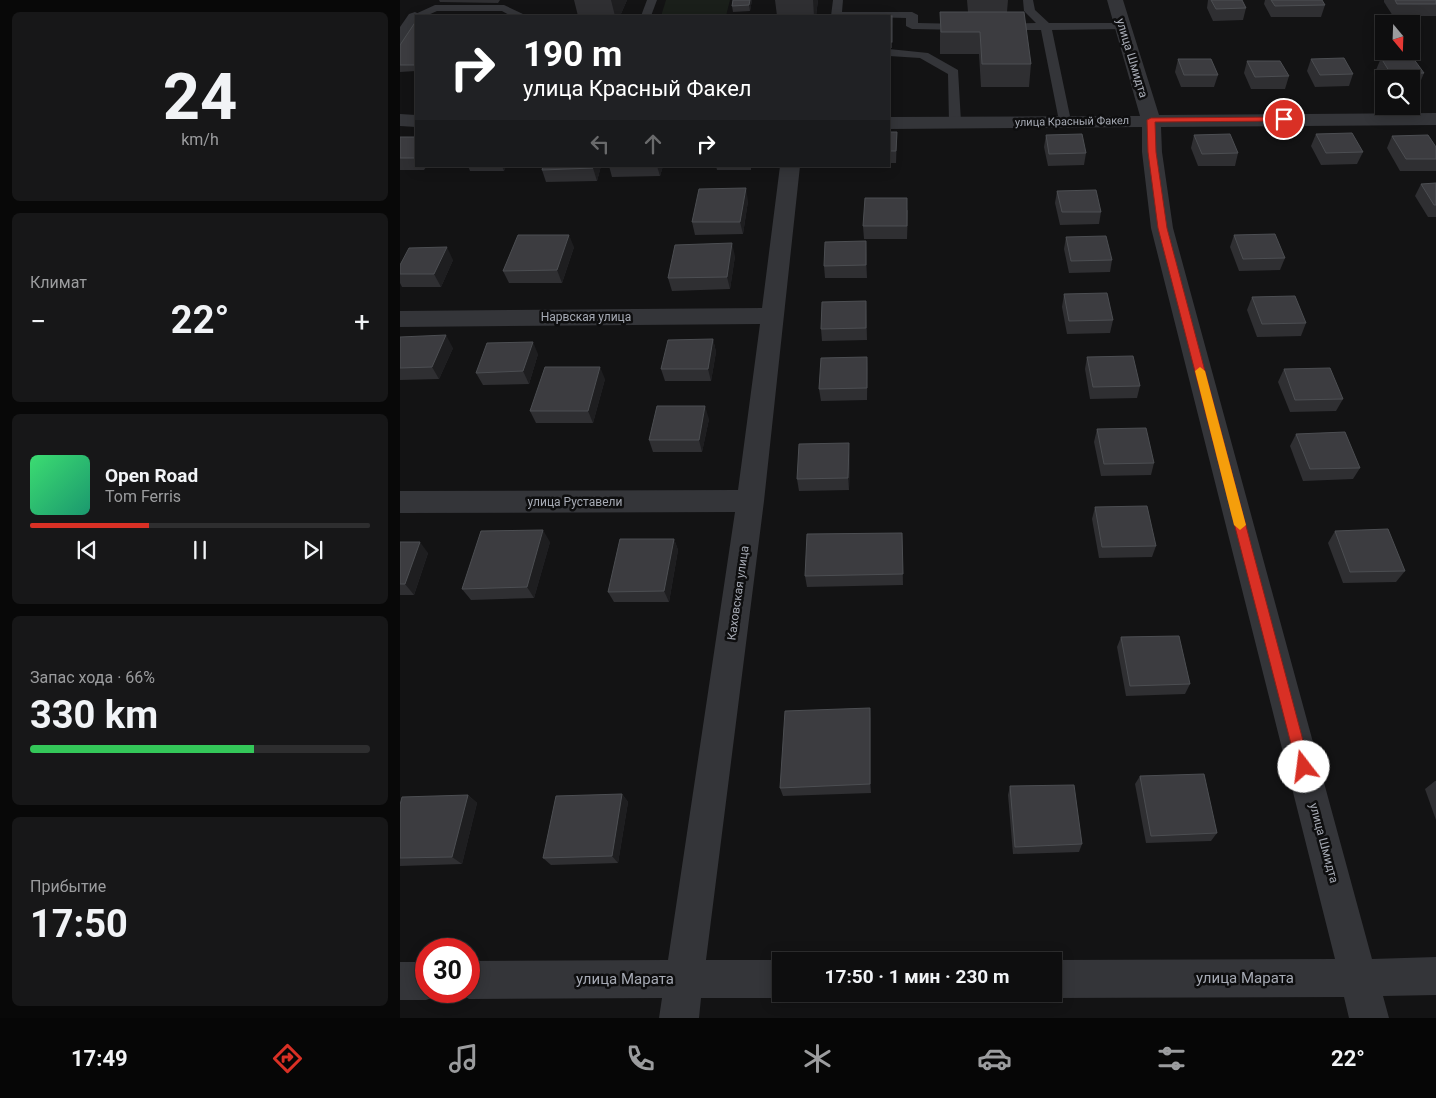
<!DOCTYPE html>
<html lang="ru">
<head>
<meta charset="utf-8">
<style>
	body { margin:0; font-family:Roboto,sans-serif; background:#171718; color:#f1f3f6; height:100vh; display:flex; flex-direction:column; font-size:19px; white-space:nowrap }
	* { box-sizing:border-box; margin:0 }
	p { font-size:16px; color:#9b9c9e }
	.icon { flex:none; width:28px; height:28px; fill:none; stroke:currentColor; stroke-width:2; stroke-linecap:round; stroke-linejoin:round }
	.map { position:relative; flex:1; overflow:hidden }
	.details { display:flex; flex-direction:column; gap:12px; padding:12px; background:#080808; width:400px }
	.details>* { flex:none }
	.top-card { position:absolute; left:15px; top:15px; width:475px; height:152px; border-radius:0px; box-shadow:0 2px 12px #0003,0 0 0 1px #2e2e2f; background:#202124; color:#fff; overflow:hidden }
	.needle { width:32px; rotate:161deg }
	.tools { position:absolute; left:975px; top:15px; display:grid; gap:10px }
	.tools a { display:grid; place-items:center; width:45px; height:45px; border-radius:0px; background:#0e0e0f; box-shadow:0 2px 12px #0003,0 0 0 1px #2e2e2f; font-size:25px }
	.speed { position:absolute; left:15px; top:938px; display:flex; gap:10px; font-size:25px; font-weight:700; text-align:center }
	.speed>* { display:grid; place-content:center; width:65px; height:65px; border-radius:50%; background:#0e0e0f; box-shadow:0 2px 12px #0003,0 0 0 1px #2e2e2f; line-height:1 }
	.speed .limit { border:8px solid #d22; background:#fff; color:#111 }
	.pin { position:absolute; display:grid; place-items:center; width:42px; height:42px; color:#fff; margin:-21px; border:2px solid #fff; border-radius:50%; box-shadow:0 1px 5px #0007 }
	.me { position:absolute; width:55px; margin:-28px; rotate:345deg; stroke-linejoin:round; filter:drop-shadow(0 0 4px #0008) }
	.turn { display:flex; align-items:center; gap:18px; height:105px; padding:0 25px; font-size:22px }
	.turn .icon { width:65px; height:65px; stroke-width:2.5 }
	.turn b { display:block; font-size:35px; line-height:42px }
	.lanes { display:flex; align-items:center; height:48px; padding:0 25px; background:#0003; justify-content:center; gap:25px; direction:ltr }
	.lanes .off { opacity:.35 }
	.big { font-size:38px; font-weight:700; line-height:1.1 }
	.details .widget { flex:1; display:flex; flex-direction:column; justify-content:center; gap:8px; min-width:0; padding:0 18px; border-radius:8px; background:#171718 }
	.details .dial { align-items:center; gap:0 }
	.dial b { font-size:65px; line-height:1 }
	.song { display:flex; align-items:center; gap:15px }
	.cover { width:60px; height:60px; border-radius:8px; background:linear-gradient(135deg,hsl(140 70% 55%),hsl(160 70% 35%)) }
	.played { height:5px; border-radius:2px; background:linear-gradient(90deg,#d93025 35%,#2e2e2f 35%) }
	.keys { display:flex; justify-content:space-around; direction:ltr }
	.heat { display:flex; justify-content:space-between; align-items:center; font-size:28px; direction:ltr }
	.charge { height:8px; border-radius:4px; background:linear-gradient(90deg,#34c759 66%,#2e2e2f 0) }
	.trip { position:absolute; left:372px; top:952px; width:290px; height:50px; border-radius:0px; background:#0e0e0f; box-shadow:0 2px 12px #0003,0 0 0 1px #2e2e2f; font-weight:700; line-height:50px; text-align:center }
	.menu { display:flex; height:80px; justify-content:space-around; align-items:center; background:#060606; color:#9b9c9e }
	.menu .icon { width:35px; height:35px }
	.menu .selected { color:#d93025 }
	.menu b { font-size:22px; color:#f1f3f6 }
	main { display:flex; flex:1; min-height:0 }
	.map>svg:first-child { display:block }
	.green { fill:#1a1f1a }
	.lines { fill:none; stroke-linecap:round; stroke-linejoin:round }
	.service { fill:#343539; fill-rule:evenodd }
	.minor { fill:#343539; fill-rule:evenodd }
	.wall { fill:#2f2f32 }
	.shaded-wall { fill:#1e1e20 }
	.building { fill:#3c3c40; stroke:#4c4e52 }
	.route { fill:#d93025; stroke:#8d1f18 }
	.slow { fill:#f59e0b }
	.labels { text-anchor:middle; stroke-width:5; stroke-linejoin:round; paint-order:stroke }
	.far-street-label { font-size:11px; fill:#a6aab4; stroke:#0e0e0f }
	.street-label { font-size:12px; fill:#a6aab4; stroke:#0e0e0f }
	.near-street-label { font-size:15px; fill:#a6aab4; stroke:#0e0e0f }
</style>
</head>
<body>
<main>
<section class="details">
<div class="widget dial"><b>24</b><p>km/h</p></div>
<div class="widget"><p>Климат</p>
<div class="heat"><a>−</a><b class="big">22°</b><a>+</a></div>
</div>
<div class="widget">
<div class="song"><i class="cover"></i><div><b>Open Road</b><p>Tom Ferris</p></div></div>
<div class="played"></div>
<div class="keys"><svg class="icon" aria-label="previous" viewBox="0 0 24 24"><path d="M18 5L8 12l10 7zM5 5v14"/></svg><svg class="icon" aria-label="pause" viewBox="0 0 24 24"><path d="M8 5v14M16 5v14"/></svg><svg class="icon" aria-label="next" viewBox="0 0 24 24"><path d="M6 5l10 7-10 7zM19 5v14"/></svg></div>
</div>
<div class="widget"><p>Запас хода · 66%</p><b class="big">330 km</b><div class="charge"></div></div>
<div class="widget"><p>Прибытие</p><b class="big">17:50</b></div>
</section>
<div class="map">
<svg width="1036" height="1018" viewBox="0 0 1036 1018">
	<rect width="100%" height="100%" fill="#131314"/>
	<!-- green -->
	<polygon class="green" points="266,0 330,0 326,16 261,16"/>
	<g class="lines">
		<!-- service -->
		<g class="service">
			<polygon points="247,0 257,0 251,16 241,16"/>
			<polygon points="433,0 443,0 442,12 512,12 518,15 518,23 564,24 570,27 564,30 512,29 506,26 506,18 431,16"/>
			<polygon points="623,0 633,0 635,10 649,23 723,23 729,26 723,29 652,30 671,121 670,124 660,124 659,121 641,30 602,30 596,27 602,24 636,23 624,11"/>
			<polygon points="35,5 104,5 123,14 121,16 111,16 102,11 37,11 26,16 16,16 16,19 11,16"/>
			<polygon points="489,49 528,53 558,70 561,122 560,125 550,125 549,122 548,74 520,58 489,56"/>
		</g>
		<!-- minor -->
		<g class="minor">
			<polygon points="707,0 723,0 759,115 1036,113 1036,125 761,127 762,152 773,228 972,959 1036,957 1036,995 983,996 989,1018 949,1018 944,997 654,998 644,994 654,994 654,961 651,961 654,960 935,959 751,228 742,152 742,127 489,129 489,117 740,116"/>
			<polygon points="15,12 23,16 16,16 16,27 6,43 0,44 0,27 9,14"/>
			<polygon points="0,114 16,115 16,127 0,126"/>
			<polygon points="380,166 400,166 364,501 306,960 381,960 384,961 381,961 381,994 391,994 381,998 301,998 299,1018 259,1018 262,998 69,999 55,991 69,991 69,961 268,960 335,512 0,513 0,491 338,490 360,324 0,327 0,311 362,308"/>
			<polygon points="0,962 26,962 26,991 41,991 40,995 26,1000 0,1000"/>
		</g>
	</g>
	<!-- wall -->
	<g class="wall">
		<polygon points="39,0 100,0 98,3 40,2"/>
		<polygon points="174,0 227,0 220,16 178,16"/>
		<polygon points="333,0 352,0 350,11 333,12 332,6"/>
		<polygon points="375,0 418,0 416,16 377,16"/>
		<polygon points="567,0 608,0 607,12 631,64 629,87 581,87 579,54 540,54 540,12 568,12"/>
		<polygon points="808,0 842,0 846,8 843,20 813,21 807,8"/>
		<polygon points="865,0 922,0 925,5 921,17 871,17 864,4"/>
		<polygon points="984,0 1036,0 1036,16 993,16 984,2"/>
		<rect x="489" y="16" width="3" height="32"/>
		<polygon points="16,21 16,71 0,72 0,45"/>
		<polygon points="981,58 1024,73 1019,85 1011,85 1011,79 984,79 984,83 976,70"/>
		<polygon points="778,59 818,75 814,87 781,87 775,72"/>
		<polygon points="911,59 953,74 949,86 915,87 907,71"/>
		<polygon points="847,61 889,76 885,89 851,89 844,73"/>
		<polygon points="489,132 497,132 496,163 489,163"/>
		<polygon points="916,134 963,152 957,164 921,165 911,146"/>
		<polygon points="646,135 686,153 684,165 648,166 644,147"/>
		<polygon points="794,135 838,153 835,166 798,166 791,148"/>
		<polygon points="992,136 1036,147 1036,171 1000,171 987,148"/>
		<polygon points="0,137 16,137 16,166 27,166 24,170 0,170"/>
		<polygon points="68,166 106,166 104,171 70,171"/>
		<polygon points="201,166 197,181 146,182 142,170"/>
		<polygon points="209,166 263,166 260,176 212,177"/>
		<polygon points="316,166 351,166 351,170 317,170"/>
		<polygon points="1036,183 1036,217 1028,217 1015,196 1021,184"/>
		<polygon points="657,191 701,212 699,224 660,225 655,203"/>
		<polygon points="348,201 343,234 295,235 292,222"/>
		<polygon points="508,210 507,239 464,239 463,226"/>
		<polygon points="834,235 885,258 880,270 839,271 830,247"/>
		<polygon points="666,237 712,260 710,272 669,273 664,249"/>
		<polygon points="174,247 162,283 109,283 103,271"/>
		<polygon points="467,254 467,278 425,278 424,266"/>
		<polygon points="335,256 330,289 272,291 268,278"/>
		<polygon points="53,260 41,287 2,287 0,283 0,265"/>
		<polygon points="664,294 713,320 710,333 667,334 662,307"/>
		<polygon points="852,297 906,323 901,336 857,337 847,310"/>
		<polygon points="466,301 467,340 422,341 421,329"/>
		<polygon points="0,337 53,348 39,379 0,380"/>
		<polygon points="313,339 316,352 311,381 265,381 261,369"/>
		<polygon points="138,354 129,384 83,385 76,373"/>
		<polygon points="467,357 467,400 421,401 419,389"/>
		<polygon points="687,357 740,386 737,398 690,399 685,369"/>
		<polygon points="884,369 943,399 936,411 890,412 878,382"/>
		<polygon points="205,379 193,423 136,423 130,411"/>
		<polygon points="309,419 302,452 253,452 249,440"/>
		<polygon points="697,429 754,463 751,475 701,476 694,442"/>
		<polygon points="896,434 960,468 953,479 903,481 890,446"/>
		<polygon points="450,454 449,490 399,491 397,479"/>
		<polygon points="695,507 756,546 752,557 699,558 692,519"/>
		<polygon points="935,531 1005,571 996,582 943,583 928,543"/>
		<polygon points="502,533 503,585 407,587 405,576"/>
		<polygon points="274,539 278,550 269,602 214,602 208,592"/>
		<polygon points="0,542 28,553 14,595 0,595"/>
		<polygon points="150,542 134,598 71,600 62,589"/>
		<polygon points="721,637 790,684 785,694 726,696 717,647"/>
		<polygon points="471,718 471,793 383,796 380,788"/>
		<polygon points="740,776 817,833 811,841 746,843 735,784"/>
		<polygon points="1035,781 1036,781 1036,820 1025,789"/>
		<polygon points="610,786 682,844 679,852 613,854 608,795"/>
		<polygon points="222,794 228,802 218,863 151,865 143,858"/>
		<polygon points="68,795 77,803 62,864 0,866 0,805"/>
	</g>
	<!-- shaded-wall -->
	<g class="shaded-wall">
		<polygon points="211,0 227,0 220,16 215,16"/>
		<polygon points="350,0 352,0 350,11 349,5"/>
		<polygon points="413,0 418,0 416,16 414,16"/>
		<polygon points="102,166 106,166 104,171"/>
		<polygon points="194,166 201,166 197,181 193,168"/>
		<polygon points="257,166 263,166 260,176"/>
		<polygon points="346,188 348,201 343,234 340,222"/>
		<polygon points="169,235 174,247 162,283 157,270"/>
		<polygon points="466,241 467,254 467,278 466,265"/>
		<polygon points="332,243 335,256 330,289 327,277"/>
		<polygon points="47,247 53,260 41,287 34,274"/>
		<polygon points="46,335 53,348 39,379 32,367"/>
		<polygon points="313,339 316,352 311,381 308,369"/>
		<polygon points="133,342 138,354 129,384 123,371"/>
		<polygon points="467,357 468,370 467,400"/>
		<polygon points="200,367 205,379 193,423 188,411"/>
		<polygon points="305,406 309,419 302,452 299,440"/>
		<polygon points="449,443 450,454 449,490 448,478"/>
		<polygon points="143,530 150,542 134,598 127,587"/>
		<polygon points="274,539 278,550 269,602 264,591"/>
		<polygon points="20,542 28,553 14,595 5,584"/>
		<polygon points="470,708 471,718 471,793 470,784"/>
		<polygon points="222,794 228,802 218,863 212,856"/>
		<polygon points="68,795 77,803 62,864 52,857"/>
	</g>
	<!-- building -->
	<g class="building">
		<polygon points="333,0 350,0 349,5 332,6"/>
		<polygon points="811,0 842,0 846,8 816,9"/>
		<polygon points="871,0 922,0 925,5 875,6"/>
		<polygon points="995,0 1036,0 1036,4 997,4"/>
		<polygon points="540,12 624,12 631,64 582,64 580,32 541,32"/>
		<polygon points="20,15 85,15 84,16 20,16"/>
		<polygon points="333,15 356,15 355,16 332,16"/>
		<rect x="489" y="16" width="3" height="26"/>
		<polygon points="16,21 16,65 0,65 0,45"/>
		<polygon points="944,58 953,74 920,75 911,59"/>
		<polygon points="981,58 1013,58 1024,73 991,74"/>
		<polygon points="778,59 811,59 818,75 784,75"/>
		<polygon points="847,61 880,61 889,76 855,77"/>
		<polygon points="489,132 497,132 496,151 489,151"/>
		<polygon points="952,133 963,152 926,153 916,134"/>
		<polygon points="682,134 686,153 649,154 646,135"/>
		<polygon points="830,134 838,153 802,154 794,135"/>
		<polygon points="1028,135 1036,147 1036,159 1006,159 992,136"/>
		<rect x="0" y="137" width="16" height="21"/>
		<polygon points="143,166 194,166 193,168 142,170"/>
		<polygon points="1036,183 1036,205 1034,205 1021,184"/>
		<polygon points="346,188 340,222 292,222 299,189"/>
		<polygon points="696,190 701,212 662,212 657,191"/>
		<polygon points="465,198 507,198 507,226 463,226"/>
		<polygon points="875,234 885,258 843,259 834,235"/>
		<polygon points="118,235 169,235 157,270 103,271"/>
		<polygon points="706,236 712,260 671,261 666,237"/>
		<polygon points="466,241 466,265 424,266 425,242"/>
		<polygon points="332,243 327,277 268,278 275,245"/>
		<polygon points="47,247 34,274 0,274 0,265 9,248"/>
		<polygon points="707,293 713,320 669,321 664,294"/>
		<polygon points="895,296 906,323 862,324 852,297"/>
		<polygon points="466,301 466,328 421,329 422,302"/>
		<polygon points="46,335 32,367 0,368 0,337"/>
		<polygon points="313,339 308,369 261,369 268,340"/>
		<polygon points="133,342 123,371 76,373 87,343"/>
		<polygon points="733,356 740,386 693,387 687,357"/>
		<polygon points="467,357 467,388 419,389 421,358"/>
		<polygon points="145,367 200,367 188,411 130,411"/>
		<polygon points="930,368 943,399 895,400 884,369"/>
		<polygon points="257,406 305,406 299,440 249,440"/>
		<polygon points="746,428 754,463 704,464 697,429"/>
		<polygon points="945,432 960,468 910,469 896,434"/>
		<polygon points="449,443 448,478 397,479 399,444"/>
		<polygon points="747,506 756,546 702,547 695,507"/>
		<polygon points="988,529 1005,571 950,572 935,531"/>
		<polygon points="143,530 127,587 62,589 81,531"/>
		<polygon points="502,533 503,574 405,576 407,534"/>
		<polygon points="220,539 274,539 264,591 208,592"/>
		<polygon points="0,542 20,542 5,584 0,584"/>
		<polygon points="779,636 790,684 730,686 721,637"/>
		<polygon points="470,708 470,784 380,788 385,711"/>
		<polygon points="804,774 817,833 751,836 740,776"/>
		<polygon points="674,785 682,844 615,847 610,786"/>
		<polygon points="222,794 212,856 143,858 156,796"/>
		<polygon points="68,795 52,857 0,858 0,805 2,797"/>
	</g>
	<!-- route -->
	<polygon class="route" points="884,117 887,119 886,121 755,122 756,152 767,228 910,767 908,771 904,773 899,771 897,767 758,228 748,152 747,120 751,118"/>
	<!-- slow -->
	<polygon class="slow" points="800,367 805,371 846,525 840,530 834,525 795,371"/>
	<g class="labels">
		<!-- far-street labels -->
		<g class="far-street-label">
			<text transform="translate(672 121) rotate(-1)" y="4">улица Красный Факел</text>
		</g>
		<!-- street labels -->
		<g class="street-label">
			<text transform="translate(732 58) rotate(73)" y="4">улица Шмидта</text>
			<text x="186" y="321">Нарвская улица</text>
			<text x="175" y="506">улица Руставели</text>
			<text transform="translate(338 593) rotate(-82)" y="4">Каховская улица</text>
			<text transform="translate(924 843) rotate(75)" y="4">улица Шмидта</text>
		</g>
		<!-- near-street labels -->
		<g class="near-street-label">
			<text x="845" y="983">улица Марата</text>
			<text x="225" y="984">улица Марата</text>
		</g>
	</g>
</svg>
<div class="tools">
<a><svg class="needle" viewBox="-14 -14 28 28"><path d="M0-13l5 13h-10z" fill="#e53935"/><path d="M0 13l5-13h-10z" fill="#9b9c9e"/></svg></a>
<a><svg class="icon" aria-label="search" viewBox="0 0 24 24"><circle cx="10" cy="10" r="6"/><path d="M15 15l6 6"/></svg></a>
</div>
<div class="speed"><div class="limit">30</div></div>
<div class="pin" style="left:884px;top:119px;background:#d93025"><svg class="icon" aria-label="arrive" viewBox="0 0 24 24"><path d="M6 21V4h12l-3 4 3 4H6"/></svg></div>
<svg class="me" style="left:904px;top:767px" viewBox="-20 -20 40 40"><circle r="19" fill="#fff"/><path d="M0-13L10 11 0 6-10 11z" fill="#d93025"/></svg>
<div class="trip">17:50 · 1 мин · 230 m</div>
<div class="top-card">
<div class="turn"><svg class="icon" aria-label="right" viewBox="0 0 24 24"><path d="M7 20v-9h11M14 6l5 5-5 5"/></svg><div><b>190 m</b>улица Красный Факел</div></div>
<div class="lanes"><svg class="icon off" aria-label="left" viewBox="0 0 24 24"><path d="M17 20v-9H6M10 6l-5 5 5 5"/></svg><svg class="icon off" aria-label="ahead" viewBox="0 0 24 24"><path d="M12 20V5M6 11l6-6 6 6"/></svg><svg class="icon" aria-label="right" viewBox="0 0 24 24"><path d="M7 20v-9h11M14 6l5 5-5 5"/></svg></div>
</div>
</div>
</main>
<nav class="menu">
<b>17:49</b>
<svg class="icon selected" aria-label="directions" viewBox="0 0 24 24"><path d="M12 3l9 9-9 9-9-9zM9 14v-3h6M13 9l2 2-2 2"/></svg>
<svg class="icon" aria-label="music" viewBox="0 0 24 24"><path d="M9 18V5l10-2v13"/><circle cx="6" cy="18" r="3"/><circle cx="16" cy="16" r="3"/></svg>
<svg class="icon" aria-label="phone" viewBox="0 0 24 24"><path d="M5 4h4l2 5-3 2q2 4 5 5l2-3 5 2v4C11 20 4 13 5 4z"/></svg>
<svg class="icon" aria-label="climate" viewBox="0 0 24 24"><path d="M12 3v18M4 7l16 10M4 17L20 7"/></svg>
<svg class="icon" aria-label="car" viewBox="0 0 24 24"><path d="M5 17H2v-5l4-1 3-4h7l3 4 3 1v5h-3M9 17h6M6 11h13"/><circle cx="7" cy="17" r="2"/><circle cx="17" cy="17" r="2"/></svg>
<svg class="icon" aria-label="filters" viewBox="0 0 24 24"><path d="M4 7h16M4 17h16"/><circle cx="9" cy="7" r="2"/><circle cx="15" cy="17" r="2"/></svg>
<b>22°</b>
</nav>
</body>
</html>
